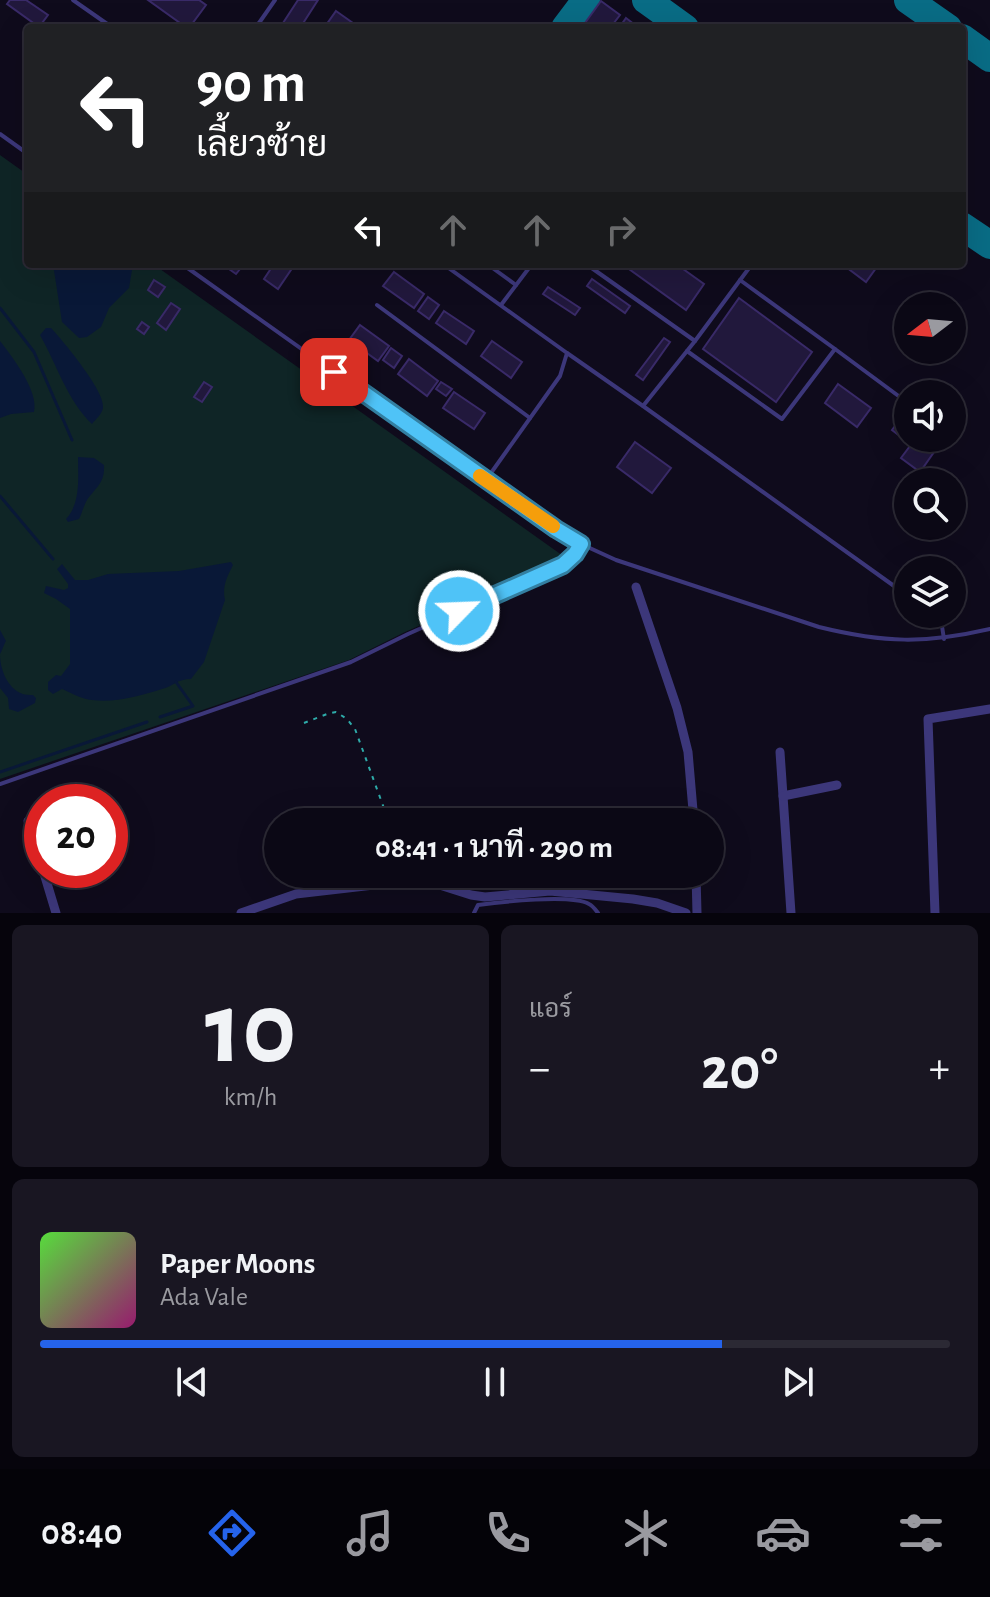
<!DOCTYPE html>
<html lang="th">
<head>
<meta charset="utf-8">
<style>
	body { margin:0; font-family:"Alegreya Sans",Sarabun,sans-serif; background:#191622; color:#f1f3f6; height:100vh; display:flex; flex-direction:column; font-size:30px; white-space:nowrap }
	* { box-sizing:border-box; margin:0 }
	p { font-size:26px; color:#9a9aa0 }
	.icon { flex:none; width:44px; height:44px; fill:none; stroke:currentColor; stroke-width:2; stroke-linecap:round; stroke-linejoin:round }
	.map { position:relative; height:913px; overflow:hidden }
	.details { display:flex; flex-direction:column; gap:12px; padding:12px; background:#06040c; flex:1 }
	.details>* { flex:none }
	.guide { position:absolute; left:24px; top:24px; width:942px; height:244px; border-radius:8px; box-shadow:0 8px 32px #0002,0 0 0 2px #2b2934; background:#202124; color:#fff; overflow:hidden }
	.needle { width:52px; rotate:254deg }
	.tools { position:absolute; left:894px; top:292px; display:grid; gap:16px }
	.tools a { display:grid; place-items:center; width:72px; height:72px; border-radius:50%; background:#0b0815; box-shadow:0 8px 32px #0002,0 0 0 2px #2b2934; font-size:40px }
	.speed { position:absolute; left:24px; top:784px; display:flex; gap:16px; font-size:40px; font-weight:700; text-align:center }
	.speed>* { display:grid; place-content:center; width:104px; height:104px; border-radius:50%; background:#0b0815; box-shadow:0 8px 32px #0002,0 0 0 2px #2b2934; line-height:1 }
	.speed .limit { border:12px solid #d22; background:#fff; color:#111 }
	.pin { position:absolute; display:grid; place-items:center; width:68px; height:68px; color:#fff; margin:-34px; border-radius:16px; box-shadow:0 4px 12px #0006 }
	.me { position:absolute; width:88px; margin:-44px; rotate:66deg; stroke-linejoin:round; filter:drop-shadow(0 0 6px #0008) }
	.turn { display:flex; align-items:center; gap:28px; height:168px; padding:0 40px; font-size:36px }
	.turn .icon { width:104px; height:104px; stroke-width:2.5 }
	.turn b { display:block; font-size:56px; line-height:68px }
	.lanes { display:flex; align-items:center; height:76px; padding:0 40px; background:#0003; justify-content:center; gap:40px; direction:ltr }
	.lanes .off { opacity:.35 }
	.big { font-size:60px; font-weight:600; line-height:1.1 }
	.details .tile { flex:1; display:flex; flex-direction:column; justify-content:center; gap:12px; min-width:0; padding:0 28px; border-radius:12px; background:#191622 }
	.details .dial { align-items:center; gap:0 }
	.dial b { font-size:104px; line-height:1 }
	.song { display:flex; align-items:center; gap:24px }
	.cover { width:96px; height:96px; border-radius:12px; background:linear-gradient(135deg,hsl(110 70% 55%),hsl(320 70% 35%)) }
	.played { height:8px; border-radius:4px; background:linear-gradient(90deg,#2563eb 75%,#2b2934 75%) }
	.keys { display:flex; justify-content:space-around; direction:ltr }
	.heat { display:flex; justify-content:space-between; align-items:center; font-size:44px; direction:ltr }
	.details .tiles { flex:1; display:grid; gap:12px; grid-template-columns:1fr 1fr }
	.tile:last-child { grid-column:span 2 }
	.trip { position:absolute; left:264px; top:808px; width:460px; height:80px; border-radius:40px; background:#0b0815; box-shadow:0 8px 32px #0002,0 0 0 2px #2b2934; font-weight:600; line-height:80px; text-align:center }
	.menu { display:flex; height:128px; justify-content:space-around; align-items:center; background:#040308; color:#9a9aa0 }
	.menu .icon { width:56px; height:56px }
	.menu .active { color:#2563eb }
	.menu b { font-size:36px; color:#f1f3f6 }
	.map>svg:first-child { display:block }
	.green { fill:#0f2526 }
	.water { fill:#091837 }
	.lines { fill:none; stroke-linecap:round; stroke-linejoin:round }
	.stream { stroke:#091837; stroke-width:3 }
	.taxiway { stroke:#096c85; stroke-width:28 }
	.building { fill:#21183c; stroke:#392a68; stroke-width:2 }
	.path { stroke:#2eaba9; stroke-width:2; stroke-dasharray:4 6; stroke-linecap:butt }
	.service { stroke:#3c377a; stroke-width:4 }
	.minor { stroke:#3c377a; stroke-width:9 }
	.route-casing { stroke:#337fa1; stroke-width:20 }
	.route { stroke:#4fc3f7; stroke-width:14 }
	.slow { stroke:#f59e0b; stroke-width:14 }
</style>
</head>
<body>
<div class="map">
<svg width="990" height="913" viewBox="0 0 990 913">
	<rect width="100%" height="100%" fill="#0f0b1c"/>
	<!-- green -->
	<polygon class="green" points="0,155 28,175 28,264 153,264 566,558 560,564 405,632 349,660 0,779"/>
	<!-- water -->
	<g class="water">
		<polygon points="53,264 124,264 132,270 129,288 109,308 101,327 87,337 79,338 62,322"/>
		<path d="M46 328H51C63 341 106 392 103 408 102 414 96 419 92 424 67 400 57 365 40 335Z"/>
		<path d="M0 341C13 358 39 391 34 412L11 414 0 418Z"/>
		<path d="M78 457 94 458 104 465C105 483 96 487 87 500 84 505 82 513 79 519L68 522 66 519C81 503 78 477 78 457Z"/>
		<path d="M231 562 233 565C227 577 222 586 225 600L204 662 191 679C177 679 174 686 162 689 140 696 115 703 92 700 82 699 71 693 62 689L53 694 48 690V682L56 675 61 676 70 664V609L56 599 44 593 46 586 64 590 68 588V584L57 569 62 564 75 580H88L108 574 179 571Z"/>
		<path d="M0 630 6 641C5 642 1 653 0 654 0 674 12 697 33 695L36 698 35 703 18 712 9 709 8 698 0 688Z"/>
	</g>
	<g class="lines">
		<!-- stream -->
		<g class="stream">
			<polyline points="0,308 34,352 72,440"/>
			<polyline points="0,496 53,559"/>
			<polyline points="160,717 193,706 176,682"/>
			<polyline points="0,772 147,722"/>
		</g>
		<!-- taxiway -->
		<g class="taxiway">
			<polyline points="646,0 685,28"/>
			<polyline points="908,0 948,28"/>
			<polyline points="565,28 586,0"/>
			<polyline points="962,38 990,58"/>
			<polyline points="962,226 990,245"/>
		</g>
	</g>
	<!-- building -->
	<g class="building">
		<polygon points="10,0 26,0 48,15 39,27 7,4"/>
		<polygon points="148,0 199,0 206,5 189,28 187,28"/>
		<polygon points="298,0 318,0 300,28 285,28 281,26"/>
		<polygon points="601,1 620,15 610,28 591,28 585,23"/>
		<polygon points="336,11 360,28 324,28"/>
		<polygon points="626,18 639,28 619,28"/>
		<polygon points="222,264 244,264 236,274"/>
		<polygon points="274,264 295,264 278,289 264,279"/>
		<polygon points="622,264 676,264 704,284 686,310"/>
		<polygon points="842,264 879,264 866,282"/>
		<polygon points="394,272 424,294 414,308 383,286"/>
		<polygon points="592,279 630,306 625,313 587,286"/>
		<polygon points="154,280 165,287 158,297 148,290"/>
		<polygon points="548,287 580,308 575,315 543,294"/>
		<polygon points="428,297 439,305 429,319 418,311"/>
		<polygon points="739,298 812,352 776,402 703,349"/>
		<polygon points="171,303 180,309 166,330 157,323"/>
		<polygon points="444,311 474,331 466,344 436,323"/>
		<polygon points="142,322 149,327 144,334 137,329"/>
		<polygon points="360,325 389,346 378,361 349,340"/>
		<polygon points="664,338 670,342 643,380 636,375"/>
		<polygon points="492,341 522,362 511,378 481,356"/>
		<polygon points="391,348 402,356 394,368 383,360"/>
		<polygon points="409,359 438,381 427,396 398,374"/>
		<polygon points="204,382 212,387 202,402 194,397"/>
		<polygon points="441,382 452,389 446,396 436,389"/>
		<polygon points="838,384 871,408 857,427 825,403"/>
		<polygon points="454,392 485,413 474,429 443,408"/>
		<polygon points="904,414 908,418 908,438 911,438 908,442 892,430"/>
		<polygon points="916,438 930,438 939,445 920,472 901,458"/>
		<polygon points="635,442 671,468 652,493 617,467"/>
		<polygon points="345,811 347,821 326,822 324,816"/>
	</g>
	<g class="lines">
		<!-- path -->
		<polyline class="path" points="304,723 327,714 336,712 347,719 355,729 389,822"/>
		<!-- service -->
		<g class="service">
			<polyline points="73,0 113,28"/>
			<polyline points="252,28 259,23 275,0"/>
			<polyline points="0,134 28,154"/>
			<path d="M182 264 486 480 581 544 616 560 819 627C884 643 925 644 990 629"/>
			<polyline points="443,264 567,353 560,376 486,480"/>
			<polyline points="487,264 516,285"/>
			<polyline points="586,264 695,341"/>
			<polyline points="377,305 530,418"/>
			<polyline points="501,305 532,264"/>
			<polyline points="835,349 908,403"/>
			<polyline points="687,351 782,419 835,349 740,280"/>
			<polyline points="567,353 643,406 908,596"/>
			<polyline points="643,406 695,341 752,264"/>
			<polyline points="932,614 941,620 944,639"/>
			<polyline points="0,784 351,662 408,634 563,565 575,554 581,544"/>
			<path d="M474 913 478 905C501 902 571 894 589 904 593 906 595 909 598 913"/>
		</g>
		<!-- minor -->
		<g class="minor">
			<polyline points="636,587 677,708 688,752 694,822"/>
			<polyline points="780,752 791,913"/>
			<polyline points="783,796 837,785"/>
			<polyline points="28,821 42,868"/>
			<polyline points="43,870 56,913"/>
			<polyline points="696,874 697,913"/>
			<polyline points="241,913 296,894 417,880 427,881 471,895 485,897 550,891 633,899 657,903 686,913"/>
			<polyline points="935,913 928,719 990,709"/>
		</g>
	</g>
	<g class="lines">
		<defs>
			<polyline id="route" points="334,372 556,529 581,544 575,554 563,565 459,611"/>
		</defs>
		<!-- route casing -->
		<use href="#route" class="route-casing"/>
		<!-- route -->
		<use href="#route" class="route"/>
		<!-- slow -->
		<polyline class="slow" points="480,476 553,526"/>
	</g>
</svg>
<div class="tools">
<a><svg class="needle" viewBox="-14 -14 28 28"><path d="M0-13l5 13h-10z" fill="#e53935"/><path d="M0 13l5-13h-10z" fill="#9a9aa0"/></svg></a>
<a><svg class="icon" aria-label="sound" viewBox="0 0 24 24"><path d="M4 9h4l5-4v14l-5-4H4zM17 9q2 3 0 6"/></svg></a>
<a><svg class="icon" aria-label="search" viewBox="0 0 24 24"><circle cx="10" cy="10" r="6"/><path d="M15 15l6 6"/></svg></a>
<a><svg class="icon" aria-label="layers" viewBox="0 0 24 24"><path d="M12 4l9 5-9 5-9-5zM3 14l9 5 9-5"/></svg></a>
</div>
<div class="speed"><div class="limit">20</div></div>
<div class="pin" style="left:334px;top:372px;background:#d93025"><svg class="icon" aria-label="arrive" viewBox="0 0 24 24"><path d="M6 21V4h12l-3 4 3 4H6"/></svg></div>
<svg class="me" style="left:459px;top:611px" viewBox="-20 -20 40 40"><circle r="17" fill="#4fc3f7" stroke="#fff" stroke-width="3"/><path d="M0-11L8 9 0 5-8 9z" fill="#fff"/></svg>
<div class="trip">08:41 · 1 นาที · 290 m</div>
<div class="guide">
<div class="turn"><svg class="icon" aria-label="left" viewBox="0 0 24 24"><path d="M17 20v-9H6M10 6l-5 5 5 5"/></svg><div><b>90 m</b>เลี้ยวซ้าย</div></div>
<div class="lanes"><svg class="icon" aria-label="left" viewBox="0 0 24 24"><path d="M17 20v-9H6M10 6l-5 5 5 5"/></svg><svg class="icon off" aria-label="ahead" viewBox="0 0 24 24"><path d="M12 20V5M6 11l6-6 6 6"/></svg><svg class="icon off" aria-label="ahead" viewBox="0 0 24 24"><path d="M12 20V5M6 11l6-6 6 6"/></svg><svg class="icon off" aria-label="right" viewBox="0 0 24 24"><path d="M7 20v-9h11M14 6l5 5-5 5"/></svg></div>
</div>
</div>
<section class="details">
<div class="tiles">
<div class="tile dial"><b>10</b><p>km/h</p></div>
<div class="tile"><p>แอร์</p>
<div class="heat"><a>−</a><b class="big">20°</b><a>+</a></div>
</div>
<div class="tile">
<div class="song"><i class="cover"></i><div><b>Paper Moons</b><p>Ada Vale</p></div></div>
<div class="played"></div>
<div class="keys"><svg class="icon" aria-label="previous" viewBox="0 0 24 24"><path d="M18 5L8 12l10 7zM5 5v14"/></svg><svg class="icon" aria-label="pause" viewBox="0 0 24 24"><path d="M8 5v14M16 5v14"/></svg><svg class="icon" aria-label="next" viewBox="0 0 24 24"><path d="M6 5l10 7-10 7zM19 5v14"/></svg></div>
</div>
</div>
</section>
<nav class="menu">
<b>08:40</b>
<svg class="icon active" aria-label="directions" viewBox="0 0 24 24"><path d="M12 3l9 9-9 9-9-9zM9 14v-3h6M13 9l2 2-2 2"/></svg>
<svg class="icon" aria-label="music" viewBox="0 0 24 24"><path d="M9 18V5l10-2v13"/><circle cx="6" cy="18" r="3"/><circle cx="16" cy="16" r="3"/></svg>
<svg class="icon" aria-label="phone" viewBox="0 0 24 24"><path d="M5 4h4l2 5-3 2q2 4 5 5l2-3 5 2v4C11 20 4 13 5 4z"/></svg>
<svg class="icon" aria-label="climate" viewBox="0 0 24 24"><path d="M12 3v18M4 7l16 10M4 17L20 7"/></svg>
<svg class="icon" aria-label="car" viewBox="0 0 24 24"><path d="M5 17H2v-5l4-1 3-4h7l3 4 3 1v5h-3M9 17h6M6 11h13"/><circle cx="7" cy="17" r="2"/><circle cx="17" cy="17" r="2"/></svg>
<svg class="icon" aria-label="filters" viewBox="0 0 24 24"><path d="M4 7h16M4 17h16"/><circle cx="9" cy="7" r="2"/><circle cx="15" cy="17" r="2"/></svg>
</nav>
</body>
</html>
